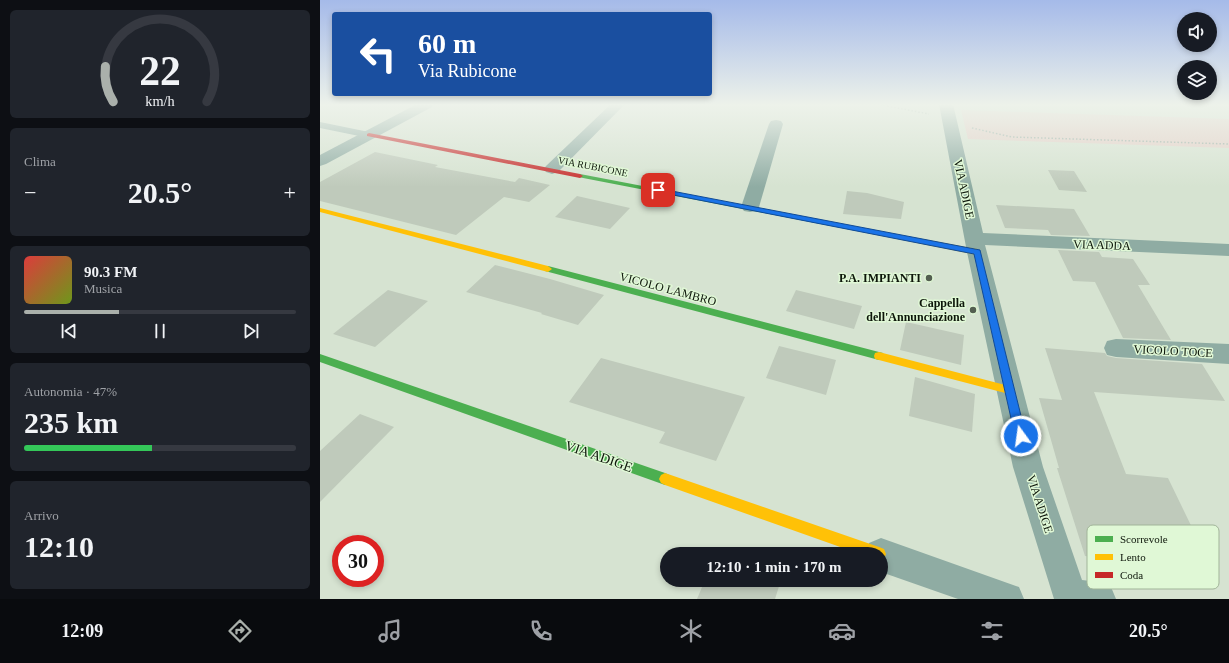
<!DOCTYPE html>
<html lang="it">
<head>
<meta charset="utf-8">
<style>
	body { margin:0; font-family:"Times New Roman",serif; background:#20242c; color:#f1f3f6; height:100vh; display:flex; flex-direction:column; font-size:15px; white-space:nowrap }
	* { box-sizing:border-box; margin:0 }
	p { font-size:13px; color:#9ea1a6 }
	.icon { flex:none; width:22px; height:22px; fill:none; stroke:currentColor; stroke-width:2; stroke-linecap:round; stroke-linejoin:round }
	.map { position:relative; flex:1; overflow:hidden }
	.details { display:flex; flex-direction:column; gap:10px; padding:10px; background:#0d0f14; width:320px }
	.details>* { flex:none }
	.hud { position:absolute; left:12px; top:12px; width:380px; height:84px; border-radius:4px; box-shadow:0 2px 6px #0003; background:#1a4fa0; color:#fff; overflow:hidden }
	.buttons { position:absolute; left:857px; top:12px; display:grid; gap:8px }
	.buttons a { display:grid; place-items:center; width:40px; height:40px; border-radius:50%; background:#171b24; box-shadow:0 2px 6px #0003; font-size:20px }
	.speed { position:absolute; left:12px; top:535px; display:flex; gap:8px; font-size:20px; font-weight:700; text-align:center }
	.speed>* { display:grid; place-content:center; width:52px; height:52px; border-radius:50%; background:#171b24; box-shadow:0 2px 6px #0003; line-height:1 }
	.speed .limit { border:6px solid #d22; background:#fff; color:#111 }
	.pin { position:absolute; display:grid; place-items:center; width:34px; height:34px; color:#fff; margin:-17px; border-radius:8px; box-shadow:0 2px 6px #0006 }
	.me { position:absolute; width:44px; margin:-22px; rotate:346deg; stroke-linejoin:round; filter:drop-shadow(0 0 3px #0008) }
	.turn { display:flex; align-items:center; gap:14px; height:84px; padding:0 20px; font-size:18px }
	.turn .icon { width:52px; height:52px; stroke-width:2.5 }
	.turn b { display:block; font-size:28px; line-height:34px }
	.big { font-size:30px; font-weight:700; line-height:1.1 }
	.details .widget { flex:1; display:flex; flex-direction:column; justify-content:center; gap:6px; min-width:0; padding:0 14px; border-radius:6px; background:#20242c }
	.details .dial { align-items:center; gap:0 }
	.dial svg { height:104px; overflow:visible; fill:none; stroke:#363941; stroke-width:7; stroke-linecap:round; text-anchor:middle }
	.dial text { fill:#f1f3f6; stroke:none }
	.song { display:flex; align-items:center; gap:12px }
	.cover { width:48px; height:48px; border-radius:6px; background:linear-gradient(135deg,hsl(0 70% 55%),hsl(80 70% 35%)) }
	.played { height:4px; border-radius:2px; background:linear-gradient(90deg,#aab0ab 35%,#363941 35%) }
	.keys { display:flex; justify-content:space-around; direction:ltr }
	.heat { display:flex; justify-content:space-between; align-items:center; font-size:22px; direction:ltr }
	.charge { height:6px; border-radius:3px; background:linear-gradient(90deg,#34c759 47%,#363941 0) }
	.trip { position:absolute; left:340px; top:547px; width:228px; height:40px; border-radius:20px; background:#171b24; box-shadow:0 2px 6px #0003; font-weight:700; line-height:40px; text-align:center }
	.tabs { display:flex; height:64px; justify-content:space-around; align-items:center; background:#090b0e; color:#9ea1a6 }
	.tabs .icon { width:28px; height:28px }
	.tabs .active { color:#aab0ab }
	.tabs b { font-size:18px; color:#f1f3f6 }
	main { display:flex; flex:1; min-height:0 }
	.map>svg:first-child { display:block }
	.green { fill:#e4cec6 }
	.building { fill:#bfcabb }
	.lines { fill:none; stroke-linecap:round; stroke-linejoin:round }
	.path { stroke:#95aba1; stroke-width:1.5; stroke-dasharray:1.5 2; stroke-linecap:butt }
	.lane { fill:#8faca3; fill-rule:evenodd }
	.street { fill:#8faca3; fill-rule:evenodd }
	.fast { fill:#4caf50; fill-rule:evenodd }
	.slow { fill:#ffc107; fill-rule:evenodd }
	.jam { fill:#c62828; fill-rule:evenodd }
	.route { fill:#1a73e8; stroke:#114b97 }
	.poi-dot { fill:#535e50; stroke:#e0f8d6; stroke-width:1.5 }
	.labels { text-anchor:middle; stroke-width:3; stroke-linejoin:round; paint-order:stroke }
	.far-street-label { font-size:10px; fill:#0d160a; stroke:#e0f8d6 }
	.street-label { font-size:12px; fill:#0d160a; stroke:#e0f8d6 }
	.poi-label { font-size:12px; font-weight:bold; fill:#0d160a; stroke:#e0f8d6; text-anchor:end }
	.near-street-label { font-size:14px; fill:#0d160a; stroke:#e0f8d6 }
	.key { fill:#e0f8d6; stroke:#a1b499; stroke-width:1 }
	.key-label { font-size:11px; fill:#0d160a }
</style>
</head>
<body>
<main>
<section class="details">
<div class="widget dial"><svg viewBox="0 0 100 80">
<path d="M14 69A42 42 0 1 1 86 69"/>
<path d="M14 69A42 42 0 0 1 8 42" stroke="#aab0ab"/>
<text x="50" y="56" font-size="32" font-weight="700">22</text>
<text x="50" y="72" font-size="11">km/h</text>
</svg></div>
<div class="widget"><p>Clima</p>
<div class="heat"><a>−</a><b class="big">20.5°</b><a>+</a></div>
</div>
<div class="widget">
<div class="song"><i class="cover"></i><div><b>90.3 FM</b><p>Musica</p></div></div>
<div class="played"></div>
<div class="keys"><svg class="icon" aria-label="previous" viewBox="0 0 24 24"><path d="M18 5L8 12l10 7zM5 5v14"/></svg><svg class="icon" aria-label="pause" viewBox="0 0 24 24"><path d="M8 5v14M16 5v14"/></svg><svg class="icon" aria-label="next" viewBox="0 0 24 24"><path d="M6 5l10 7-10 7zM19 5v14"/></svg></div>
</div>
<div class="widget"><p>Autonomia · 47%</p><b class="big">235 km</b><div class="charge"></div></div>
<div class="widget"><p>Arrivo</p><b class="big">12:10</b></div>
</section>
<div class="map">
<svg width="909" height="599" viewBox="0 0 909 599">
	<rect width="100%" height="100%" fill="#d6e3d1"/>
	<!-- green -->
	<polygon class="green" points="641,110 909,119 909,148 648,139"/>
	<!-- building -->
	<g class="building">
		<polygon points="55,152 118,165 115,167 195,182 199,178 230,185 209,202 184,197 136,235 0,201 0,182"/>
		<polygon points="728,170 754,171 767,192 739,190"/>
		<polygon points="527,191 547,193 584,202 581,219 523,214"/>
		<polygon points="257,196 310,208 290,229 235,217"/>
		<polygon points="676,205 754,209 770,236 731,235 728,230 685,228"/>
		<polygon points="738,250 779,252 782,257 813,259 830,285 818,285 851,340 803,338 775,282 753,281"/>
		<polygon points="175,265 230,279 284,295 258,325 221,314 222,313 146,292"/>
		<polygon points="68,290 108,301 55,347 13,334"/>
		<polygon points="476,290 542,306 534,329 466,311"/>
		<polygon points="586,322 644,335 641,365 580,350"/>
		<polygon points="459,346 516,360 506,395 446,378"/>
		<polygon points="725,348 785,353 787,356 796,358 882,364 905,401 774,392 806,474 848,478 879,542 808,535 819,562 765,556 737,468 739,468 719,398 742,400"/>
		<polygon points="281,358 425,397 396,461 339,443 345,432 249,402"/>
		<polygon points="595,377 655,394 652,432 589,416"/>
		<polygon points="40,414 74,427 0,502 0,451"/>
		<polygon points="398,547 417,554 395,554"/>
		<polygon points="385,580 461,580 455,599 377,599"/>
	</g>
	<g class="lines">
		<!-- path -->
		<g class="path">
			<polyline points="557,104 609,114"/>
			<polyline points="652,128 692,137 909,144"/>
		</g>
		<!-- lane -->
		<polygon class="lane" points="0,122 49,132 54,135 49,138 0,128"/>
		<!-- street -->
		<g class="street">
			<polygon points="97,104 114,104 112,107 6,164 0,166 0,155"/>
			<polygon points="291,104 305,104 238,172 232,174 226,172 224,169 226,166"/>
			<polygon points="619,104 633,104 663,233 909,244 909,256 665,245 723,467 762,580 779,582 791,587 796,599 734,599 693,467 647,252"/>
			<polygon points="456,120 461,121 463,124 439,207 436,211 430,212 424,211 421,207 449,124 451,121"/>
			<polygon points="796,339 909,344 909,364 796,357 787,355 784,348 787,341"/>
			<polygon points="561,538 699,587 704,599 638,599 561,572 561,554 545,554 549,543"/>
		</g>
		<!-- fast -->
		<g class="fast">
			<polygon points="260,174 537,227 541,229 537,231 258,177 257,176"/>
			<polygon points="228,266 559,352 563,353 564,356 563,359 559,360 225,271 224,269"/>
			<polygon points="0,354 345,473 349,475 351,479 349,483 345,485 0,362"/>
		</g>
		<!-- slow -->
		<g class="slow">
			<polygon points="0,208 228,266 232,269 228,272 0,212"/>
			<polygon points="534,227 537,227 657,249 661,252 657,255 537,231 533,229"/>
			<polygon points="559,352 689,386 693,387 694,390 693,393 689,394 555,359 554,356 555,353"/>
			<polygon points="345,473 559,547 564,549 566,554 564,559 561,560 561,554 540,554 345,485 341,483 339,479 341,475"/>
		</g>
		<!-- jam -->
		<polygon class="jam" points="49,133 260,174 263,176 260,178 47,136 47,134"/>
	</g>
	<!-- sky -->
	<linearGradient id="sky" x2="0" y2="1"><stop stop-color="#a5bae9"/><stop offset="0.56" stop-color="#edf2ea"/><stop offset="1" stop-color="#edf2ea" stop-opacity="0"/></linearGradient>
	<rect width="909" height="187" fill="url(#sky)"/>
	<!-- route -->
	<polygon class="route" points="336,188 660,250 706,436 705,440 701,442 697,440 695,436 654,254 338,192 335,190"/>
	<!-- markers -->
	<g class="poi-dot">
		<circle cx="609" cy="278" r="4"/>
		<circle cx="653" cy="310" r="4"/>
	</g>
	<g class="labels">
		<!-- far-street labels -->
		<g class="far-street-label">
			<text transform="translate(273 166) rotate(11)" y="4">VIA RUBICONE</text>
		</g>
		<!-- street labels -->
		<g class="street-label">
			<text transform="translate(644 189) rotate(78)" y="4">VIA ADIGE</text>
			<text transform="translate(782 245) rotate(2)" y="4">VIA ADDA</text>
			<text transform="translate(348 289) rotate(15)" y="4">VICOLO LAMBRO</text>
			<text transform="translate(853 351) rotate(3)" y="4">VICOLO TOCE</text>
			<text transform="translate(720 504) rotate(72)" y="4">VIA ADIGE</text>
		</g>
		<!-- poi labels -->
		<g class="poi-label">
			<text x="601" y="282">P.A. IMPIANTI</text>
			<text x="645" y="307">Cappella<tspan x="645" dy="14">dell'Annunciazione</tspan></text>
		</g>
		<!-- near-street labels -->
		<g class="near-street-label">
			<text transform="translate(279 456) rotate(19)" y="5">VIA ADIGE</text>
		</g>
	</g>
	<!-- legend -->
	<rect x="767" y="525" width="132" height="64" rx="6" class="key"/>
	<rect x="775" y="536" width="18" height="6" fill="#4caf50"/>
	<rect x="775" y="554" width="18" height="6" fill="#ffc107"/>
	<rect x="775" y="572" width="18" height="6" fill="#c62828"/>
	<g class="key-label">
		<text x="800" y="543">Scorrevole</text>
		<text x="800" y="561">Lento</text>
		<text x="800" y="579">Coda</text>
	</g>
</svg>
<div class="buttons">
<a><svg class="icon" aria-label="sound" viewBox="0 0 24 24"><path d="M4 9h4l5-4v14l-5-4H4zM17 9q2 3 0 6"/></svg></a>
<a><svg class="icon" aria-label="layers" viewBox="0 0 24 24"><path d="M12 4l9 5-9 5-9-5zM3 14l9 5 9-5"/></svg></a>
</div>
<div class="speed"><div class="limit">30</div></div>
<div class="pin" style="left:338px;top:190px;background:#d93025"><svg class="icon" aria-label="arrive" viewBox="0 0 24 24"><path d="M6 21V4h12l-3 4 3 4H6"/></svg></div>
<svg class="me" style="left:701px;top:436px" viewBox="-20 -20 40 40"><circle r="17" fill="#1a73e8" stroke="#fff" stroke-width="3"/><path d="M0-11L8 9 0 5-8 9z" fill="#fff"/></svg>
<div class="trip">12:10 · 1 min · 170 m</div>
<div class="hud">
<div class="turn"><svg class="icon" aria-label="left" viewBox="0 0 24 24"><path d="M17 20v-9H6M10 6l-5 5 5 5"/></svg><div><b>60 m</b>Via Rubicone</div></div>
</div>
</div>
</main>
<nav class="tabs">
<b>12:09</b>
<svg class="icon active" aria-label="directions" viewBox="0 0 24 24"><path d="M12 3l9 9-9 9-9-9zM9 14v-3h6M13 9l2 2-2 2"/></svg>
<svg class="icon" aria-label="music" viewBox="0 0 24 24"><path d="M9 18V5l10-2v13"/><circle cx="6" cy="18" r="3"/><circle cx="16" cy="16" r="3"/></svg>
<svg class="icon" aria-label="phone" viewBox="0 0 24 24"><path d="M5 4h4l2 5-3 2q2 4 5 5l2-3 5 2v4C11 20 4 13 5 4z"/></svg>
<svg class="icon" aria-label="climate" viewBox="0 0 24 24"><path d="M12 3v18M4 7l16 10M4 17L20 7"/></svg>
<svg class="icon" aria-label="car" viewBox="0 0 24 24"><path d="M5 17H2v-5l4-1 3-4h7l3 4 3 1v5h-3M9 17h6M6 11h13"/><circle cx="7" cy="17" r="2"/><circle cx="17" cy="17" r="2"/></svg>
<svg class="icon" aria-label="filters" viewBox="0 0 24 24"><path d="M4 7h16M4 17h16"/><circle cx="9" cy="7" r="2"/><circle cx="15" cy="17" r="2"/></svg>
<b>20.5°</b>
</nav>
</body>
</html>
